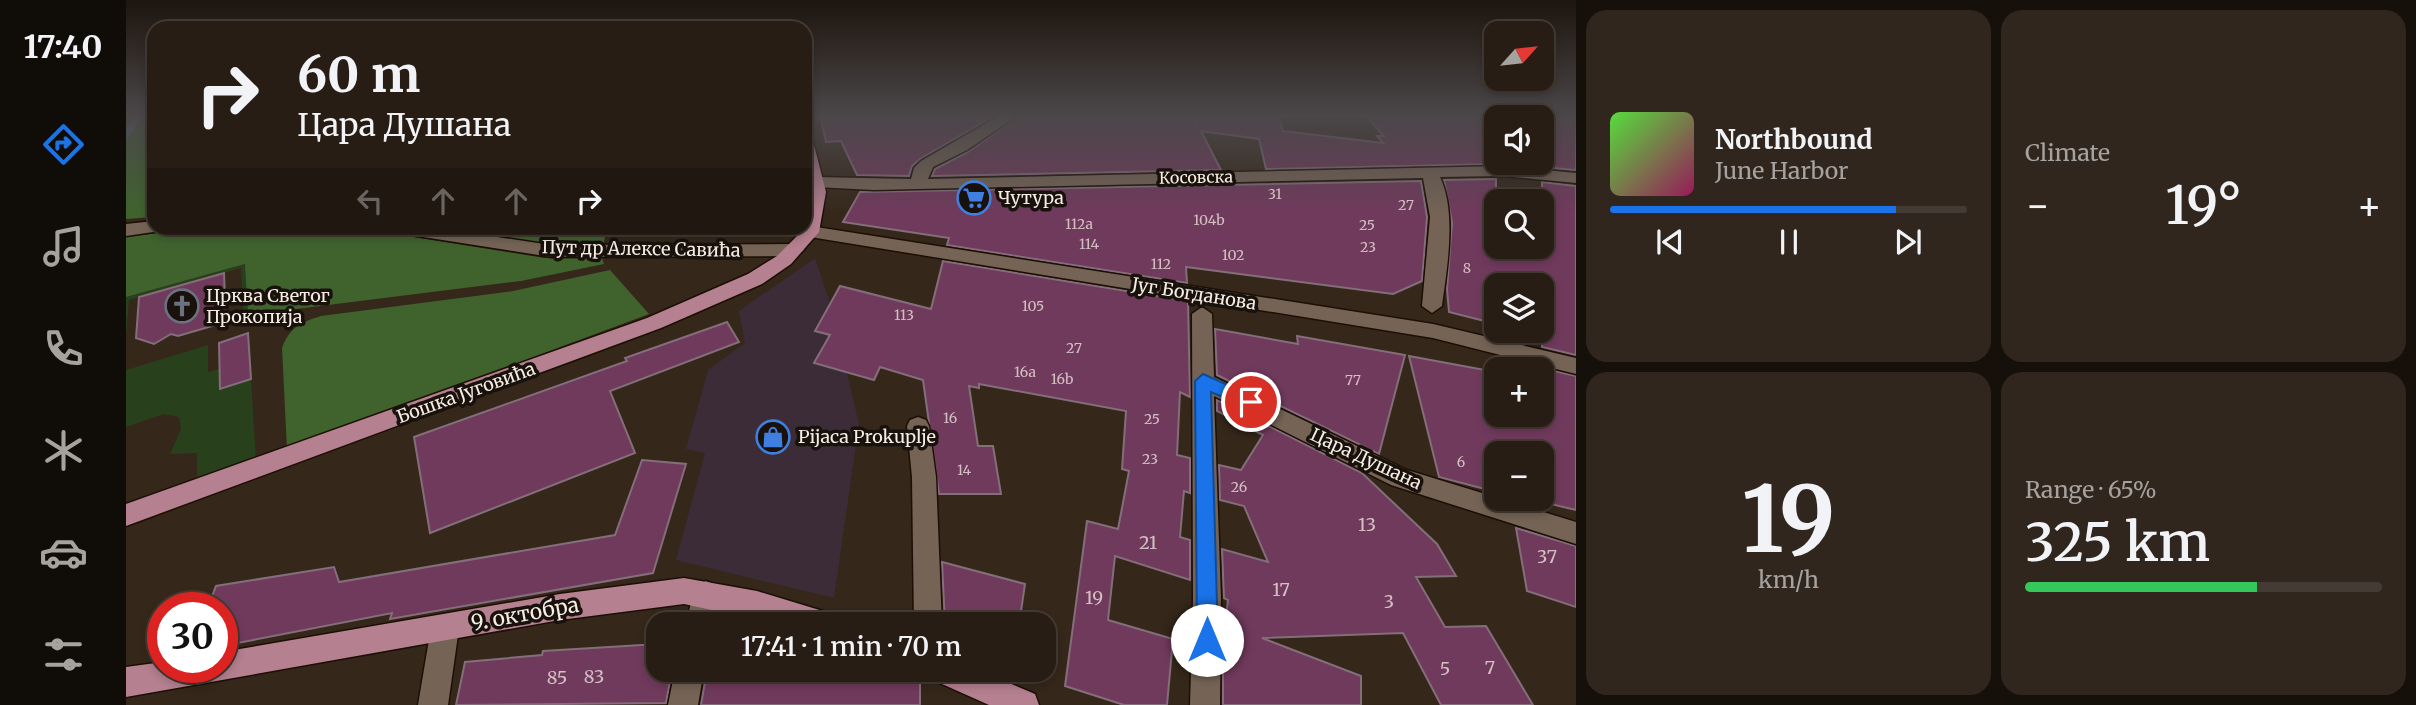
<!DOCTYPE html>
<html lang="en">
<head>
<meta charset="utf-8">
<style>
	body { margin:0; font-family:Merriweather,serif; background:#30261d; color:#f1f3f6; height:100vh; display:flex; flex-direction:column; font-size:26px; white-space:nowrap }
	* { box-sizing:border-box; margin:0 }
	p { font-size:23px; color:#a5a2a0 }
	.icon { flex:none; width:38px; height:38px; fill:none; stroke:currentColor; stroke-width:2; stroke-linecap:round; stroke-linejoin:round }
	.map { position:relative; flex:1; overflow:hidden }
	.sheet { display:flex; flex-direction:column; gap:10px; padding:10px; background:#16100b; width:840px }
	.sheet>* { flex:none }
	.guide { position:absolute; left:21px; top:21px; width:665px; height:214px; border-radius:21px; box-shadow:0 4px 10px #0003,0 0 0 2px #443b34; background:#281d14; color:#f1f3f6; overflow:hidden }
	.needle { width:46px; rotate:63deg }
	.buttons { position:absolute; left:1358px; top:21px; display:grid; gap:14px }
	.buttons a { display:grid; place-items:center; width:70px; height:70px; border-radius:14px; background:#281d14; box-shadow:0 4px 10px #0003,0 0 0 2px #443b34; font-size:35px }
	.speed { position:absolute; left:21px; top:592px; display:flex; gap:14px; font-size:35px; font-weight:700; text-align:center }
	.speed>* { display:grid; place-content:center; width:91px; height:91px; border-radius:50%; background:#281d14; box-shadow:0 4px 10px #0003,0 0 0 2px #443b34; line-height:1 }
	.speed .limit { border:10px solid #d22; background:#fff; color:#111 }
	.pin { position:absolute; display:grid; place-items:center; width:60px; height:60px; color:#fff; margin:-30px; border:4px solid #fff; border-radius:50%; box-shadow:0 2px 7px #0007 }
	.me { position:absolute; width:77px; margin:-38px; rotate:0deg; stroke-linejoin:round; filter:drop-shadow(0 0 5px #0008) }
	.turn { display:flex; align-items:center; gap:24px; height:147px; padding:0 35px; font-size:32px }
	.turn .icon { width:91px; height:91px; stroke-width:2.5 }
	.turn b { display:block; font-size:49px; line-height:60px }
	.lanes { display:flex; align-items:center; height:66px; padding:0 35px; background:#0003; justify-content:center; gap:35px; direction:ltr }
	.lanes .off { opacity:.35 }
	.big { font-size:52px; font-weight:600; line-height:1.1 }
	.sheet .widget { flex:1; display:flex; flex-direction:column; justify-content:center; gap:10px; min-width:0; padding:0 24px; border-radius:21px; background:#30261d }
	.sheet .dial { align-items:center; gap:0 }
	.dial b { font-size:91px; line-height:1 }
	.song { display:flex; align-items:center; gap:21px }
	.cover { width:84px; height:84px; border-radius:10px; background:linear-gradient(135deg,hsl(110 70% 55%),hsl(330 70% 35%)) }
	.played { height:7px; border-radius:4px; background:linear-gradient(90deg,#1a73e8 80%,#443b34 80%) }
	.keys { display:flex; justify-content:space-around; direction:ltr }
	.heat { display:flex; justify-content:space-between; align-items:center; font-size:38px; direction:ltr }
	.charge { height:10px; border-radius:5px; background:linear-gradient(90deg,#34c759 65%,#443b34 0) }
	.sheet .tiles { flex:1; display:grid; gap:10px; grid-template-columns:repeat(2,1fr) }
	.trip { position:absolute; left:520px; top:612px; width:410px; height:70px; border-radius:21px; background:#281d14; box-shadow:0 4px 10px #0003,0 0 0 2px #443b34; font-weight:600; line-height:70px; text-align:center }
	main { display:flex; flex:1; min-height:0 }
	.tabs { display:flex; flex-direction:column; width:126px; justify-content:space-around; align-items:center; background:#100c08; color:#a5a2a0 }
	.tabs .icon { width:49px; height:49px }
	.tabs .selected { color:#1a73e8 }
	.tabs b { font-size:32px; color:#f1f3f6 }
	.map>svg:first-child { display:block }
	.commercial { fill:#3c2c37 }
	.green { fill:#28411c }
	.forest { fill:#40632e }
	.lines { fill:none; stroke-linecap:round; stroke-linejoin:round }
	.stream { stroke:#4a7790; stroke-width:7 }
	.building { fill:#703a5d; stroke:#836e7a; stroke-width:2 }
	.minor-casing { stroke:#1d0f05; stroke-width:3 }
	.major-casing { stroke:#1d0f05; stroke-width:3 }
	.minor { fill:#756456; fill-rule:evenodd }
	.major { fill:#b58090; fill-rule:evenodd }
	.route { fill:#1a73e8; stroke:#114b97; stroke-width:2 }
	.labels { text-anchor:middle; stroke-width:7; stroke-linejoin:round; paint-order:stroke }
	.number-label { font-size:14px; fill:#d4c0c2 }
	.far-street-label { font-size:16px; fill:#f6ece4; stroke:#18110c }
	.poi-label { font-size:18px; fill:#f6ece4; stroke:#18110c; text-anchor:start }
	.street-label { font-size:18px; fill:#f6ece4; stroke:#18110c }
	.near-number-label { font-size:18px; fill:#d4c0c2 }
	.near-street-label { font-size:21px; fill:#f6ece4; stroke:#18110c }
</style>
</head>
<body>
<main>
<nav class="tabs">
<b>17:40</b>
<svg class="icon selected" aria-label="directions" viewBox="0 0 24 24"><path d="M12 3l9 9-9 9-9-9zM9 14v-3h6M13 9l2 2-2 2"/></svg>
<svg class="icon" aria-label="music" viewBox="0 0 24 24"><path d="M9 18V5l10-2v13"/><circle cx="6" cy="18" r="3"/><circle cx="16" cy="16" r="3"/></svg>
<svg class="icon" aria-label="phone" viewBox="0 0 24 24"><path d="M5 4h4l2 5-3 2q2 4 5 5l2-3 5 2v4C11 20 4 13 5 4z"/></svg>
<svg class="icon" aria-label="climate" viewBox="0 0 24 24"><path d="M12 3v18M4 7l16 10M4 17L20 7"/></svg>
<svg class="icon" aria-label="car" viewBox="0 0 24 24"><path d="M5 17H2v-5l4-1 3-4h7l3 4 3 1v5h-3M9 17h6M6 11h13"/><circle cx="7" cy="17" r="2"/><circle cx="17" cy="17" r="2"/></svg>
<svg class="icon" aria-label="filters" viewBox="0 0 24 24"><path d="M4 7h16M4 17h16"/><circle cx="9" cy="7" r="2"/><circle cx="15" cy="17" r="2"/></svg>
</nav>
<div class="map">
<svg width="1450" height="705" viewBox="0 0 1450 705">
	<rect width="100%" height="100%" fill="#35271a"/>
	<!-- commercial -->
	<polygon class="commercial" points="689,258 706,309 733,424 708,598 550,560 579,453 560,449 582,370 619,343 613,311"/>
	<!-- green -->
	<g class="green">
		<polygon points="120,264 122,315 117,315 115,268 3,300 0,336 0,297"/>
		<polygon points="82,345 82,372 93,369 94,389 125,379 130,460 71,480 71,453 44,454 55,429 53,417 38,414 0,427 0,370"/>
	</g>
	<!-- forest -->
	<g class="forest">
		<polygon points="0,116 28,116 28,217 0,219"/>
		<polygon points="74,228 232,228 419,258 475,256 478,264 395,281 122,315 119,264 0,297 0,237"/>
		<polygon points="387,228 418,228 420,231 481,228 477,247 428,247 377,239"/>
		<path d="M484 270 523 314 161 449 156 348C163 328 175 322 195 316L387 291Z"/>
	</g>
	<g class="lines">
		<!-- stream -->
		<polyline class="stream" points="0,134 13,116"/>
	</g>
	<!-- building -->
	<g class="building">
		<polygon points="694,116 868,116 794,159 786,166 783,176 731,175 715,141 700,142"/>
		<polygon points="893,116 1067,116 1070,122 1071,116 1152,116 1157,131 1257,143 1251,136 1258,136 1240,116 1370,116 1370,164 1140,169 1133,139 1075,131 1095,170 806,176 809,169 842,152"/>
		<polygon points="1416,116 1450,116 1450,170 1416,167"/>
		<polygon points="1370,179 1370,247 1416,250 1416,182 1450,186 1450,355 1416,347 1416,285 1366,285 1370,324 1323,312 1321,289 1326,223 1318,180"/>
		<polygon points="1295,181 1301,217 1296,281 1267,294 1060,267 1061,283 821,245 823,238 717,222 734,192"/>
		<polygon points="817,261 1062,301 1064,397 1054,392 1051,455 1064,458 1064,493 1058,491 1054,537 1064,540 1064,580 989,556 982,620 1047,639 1041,705 998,705 939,686 961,521 992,529 1003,471 996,469 1000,411 853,384 853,388 843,386 852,446 867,446 875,494 813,494 797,380 754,367 748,380 688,363 704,335 689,331 714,286 805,309"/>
		<polygon points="98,273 100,322 52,336 45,334 28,344 10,338 13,297"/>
		<polygon points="601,322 613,342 484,391 509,453 304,533 288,437 501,361 499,358"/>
		<polygon points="1089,329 1172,344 1171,336 1279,355 1253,454 1091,375"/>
		<polygon points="122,333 125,379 94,389 93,343"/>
		<polygon points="1283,356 1370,372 1370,415 1416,415 1416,368 1450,376 1450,510 1416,502 1416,453 1370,453 1370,492 1313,477"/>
		<polygon points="1091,400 1236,473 1311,544 1330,576 1290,577 1319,627 1360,626 1407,705 1315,705 1277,633 1136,638 1235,676 1235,705 1097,705 1097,640 1102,600 1098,598 1096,549 1142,562 1118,506 1094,500 1093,465 1115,470 1137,435 1091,411"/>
		<polygon points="516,460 560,464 527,573 264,619 266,613 96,646 96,607 82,607 90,586 208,567 213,582 489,535"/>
		<polygon points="1390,528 1450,546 1450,607 1401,591"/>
		<polygon points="816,562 899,584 893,625 819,625"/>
		<polygon points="532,644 532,670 546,670 540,703 330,705 339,662 416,655 417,651"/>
		<polygon points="581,670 713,670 711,674 794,681 794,705 575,705"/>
	</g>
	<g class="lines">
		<defs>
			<g id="minor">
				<path d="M873 116H891L841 150 807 167 802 179 1377 166 1450 173V183L1377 176 1314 177C1331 213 1321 268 1316 306L1306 313 1296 306 1304 217 1297 178 748 190 690 187 682 182 690 177 785 179 788 168 795 161Z"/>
				<polygon points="28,221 28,228 37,228 34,231 0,236 0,224"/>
				<polygon points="684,226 1307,324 1450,358 1450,374 1307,338 678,236 675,232"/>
				<polygon points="269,228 311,228 425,245 669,244 678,250 669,256 425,257 278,234"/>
				<polygon points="1076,307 1086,314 1088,377 1281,470 1450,522 1450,544 1265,485 1088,396 1095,599 1094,705 1064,705 1067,599 1066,314"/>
				<polygon points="792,417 800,420 803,426 810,477 816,625 788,625 786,477 781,426 784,420"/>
				<polygon points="580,581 590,585 594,594 587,625 559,625 570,585"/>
				<polygon points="319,614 329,618 333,628 322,705 292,705 305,628 309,618"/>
				<polygon points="549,670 578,670 572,705 542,705"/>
			</g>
			<g id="major">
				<polygon points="679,136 687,141 700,192 693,232 665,264 636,284 535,328 0,526 0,504 521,318 622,274 651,256 679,228 682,192 679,176"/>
				<polygon points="558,578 631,591 700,612 710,615 714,625 656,625 558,604 434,620 0,697 0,667 37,662 37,667 96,667 96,652 434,594"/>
				<polygon points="803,670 852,670 909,694 913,705 863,705 807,680"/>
			</g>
		</defs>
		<!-- minor casing -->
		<use href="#minor" class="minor-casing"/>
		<!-- major casing -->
		<use href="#major" class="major-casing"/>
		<!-- minor -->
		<use href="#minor" class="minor"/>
		<!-- major -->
		<use href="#major" class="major"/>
	</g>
	<!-- sky -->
	<linearGradient id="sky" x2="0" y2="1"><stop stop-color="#1d150e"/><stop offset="0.54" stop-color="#4b4749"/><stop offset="1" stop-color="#4b4749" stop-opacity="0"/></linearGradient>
	<rect width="1450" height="214" fill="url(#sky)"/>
	<!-- route -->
	<polygon class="route" points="1077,374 1131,398 1134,402 1125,409 1085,392 1092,640 1089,647 1081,650 1074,647 1071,640 1069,381"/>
	<!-- icons -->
	<defs>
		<symbol id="supermarket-ring" viewBox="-11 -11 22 22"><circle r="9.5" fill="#18110c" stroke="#3f7fe0" stroke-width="1.5"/><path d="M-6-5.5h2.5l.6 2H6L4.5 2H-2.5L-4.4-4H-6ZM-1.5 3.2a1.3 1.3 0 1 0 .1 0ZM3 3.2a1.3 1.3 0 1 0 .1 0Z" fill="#3f7fe0"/></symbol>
		<symbol id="church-ring" viewBox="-11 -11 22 22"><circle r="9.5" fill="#18110c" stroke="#6b7280" stroke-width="1.5"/><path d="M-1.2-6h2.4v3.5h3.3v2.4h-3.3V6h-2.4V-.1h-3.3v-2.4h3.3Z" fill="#6b7280"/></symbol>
		<symbol id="shop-ring" viewBox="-11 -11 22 22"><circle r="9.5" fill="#18110c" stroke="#3f7fe0" stroke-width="1.5"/><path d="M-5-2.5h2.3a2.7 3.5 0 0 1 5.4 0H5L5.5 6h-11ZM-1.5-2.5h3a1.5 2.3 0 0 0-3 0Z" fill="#3f7fe0"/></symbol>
	</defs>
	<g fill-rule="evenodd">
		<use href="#supermarket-ring" x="829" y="179" width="38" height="38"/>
		<use href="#church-ring" x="37" y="287" width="38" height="38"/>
		<use href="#shop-ring" x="628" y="418" width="38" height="38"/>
	</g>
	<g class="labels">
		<!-- number labels -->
		<g class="number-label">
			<text x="1149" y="199">31</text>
			<text x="1280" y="210">27</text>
			<text x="1083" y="225">104b</text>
			<text x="953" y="229">112a</text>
			<text x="1241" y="230">25</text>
			<text x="963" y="249">114</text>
			<text x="1242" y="252">23</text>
			<text x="1107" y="260">102</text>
			<text x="1035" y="269">112</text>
			<text x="1341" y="273">8</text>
			<text x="907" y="311">105</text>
			<text x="778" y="320">113</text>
			<text x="948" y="353">27</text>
			<text x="899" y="377">16a</text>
			<text x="936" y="384">16b</text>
			<text x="1227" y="385">77</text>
			<text x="824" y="423">16</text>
			<text x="1026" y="424">25</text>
			<text x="1024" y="464">23</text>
			<text x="1335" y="467">6</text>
			<text x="838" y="475">14</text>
			<text x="1113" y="492">26</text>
		</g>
		<!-- far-street labels -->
		<g class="far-street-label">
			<text transform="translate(1070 177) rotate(-1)" y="6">Косовска</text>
		</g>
		<!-- poi labels -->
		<g class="poi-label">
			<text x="872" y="204">Чутура</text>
			<text x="80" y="302">Црква Светог<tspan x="80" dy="21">Прокопија</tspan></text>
			<text x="672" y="443">Pijaca Prokuplje</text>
		</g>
		<!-- street labels -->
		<g class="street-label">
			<text transform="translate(515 249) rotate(1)" y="6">Пут др Алексе Савића</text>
			<text transform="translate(1068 294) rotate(9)" y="6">Југ Богданова</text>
			<text transform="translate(340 393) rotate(-20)" y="6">Бошка Југовића</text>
			<text transform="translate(1240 459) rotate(25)" y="6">Цара Душана</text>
		</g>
		<!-- near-number labels -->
		<g class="near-number-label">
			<text x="1241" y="531">13</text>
			<text x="1022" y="549">21</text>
			<text x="1421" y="563">37</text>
			<text x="1155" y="596">17</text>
			<text x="968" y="604">19</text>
			<text x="1263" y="608">3</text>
			<text x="1364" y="674">7</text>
			<text x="1319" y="675">5</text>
			<text x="468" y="683">83</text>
			<text x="431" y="684">85</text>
		</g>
		<!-- near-street labels -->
		<g class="near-street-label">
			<text transform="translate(399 614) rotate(-10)" y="7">9. октобра</text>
		</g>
	</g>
</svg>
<div class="buttons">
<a><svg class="needle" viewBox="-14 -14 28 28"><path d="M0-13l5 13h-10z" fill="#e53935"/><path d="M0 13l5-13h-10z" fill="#a5a2a0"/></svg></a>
<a><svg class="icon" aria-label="sound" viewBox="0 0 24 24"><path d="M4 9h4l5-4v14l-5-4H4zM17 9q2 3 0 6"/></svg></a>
<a><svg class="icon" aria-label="search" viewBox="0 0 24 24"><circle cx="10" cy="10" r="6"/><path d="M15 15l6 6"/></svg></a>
<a><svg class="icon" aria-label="layers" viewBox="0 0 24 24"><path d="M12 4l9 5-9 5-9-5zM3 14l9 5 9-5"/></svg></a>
<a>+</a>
<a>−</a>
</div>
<div class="speed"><div class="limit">30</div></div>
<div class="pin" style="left:1125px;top:402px;background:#d93025"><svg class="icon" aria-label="arrive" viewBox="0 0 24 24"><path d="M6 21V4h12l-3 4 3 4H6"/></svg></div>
<svg class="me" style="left:1081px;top:640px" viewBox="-20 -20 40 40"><circle r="19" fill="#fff"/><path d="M0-13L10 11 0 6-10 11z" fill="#1a73e8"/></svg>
<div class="trip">17:41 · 1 min · 70 m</div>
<div class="guide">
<div class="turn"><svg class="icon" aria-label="right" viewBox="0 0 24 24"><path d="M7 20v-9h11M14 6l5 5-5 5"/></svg><div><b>60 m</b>Цара Душана</div></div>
<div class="lanes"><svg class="icon off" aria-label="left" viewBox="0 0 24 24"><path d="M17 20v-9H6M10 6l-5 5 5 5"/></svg><svg class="icon off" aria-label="ahead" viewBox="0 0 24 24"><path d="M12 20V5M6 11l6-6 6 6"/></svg><svg class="icon off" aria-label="ahead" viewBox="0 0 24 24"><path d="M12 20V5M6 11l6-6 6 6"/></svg><svg class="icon" aria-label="right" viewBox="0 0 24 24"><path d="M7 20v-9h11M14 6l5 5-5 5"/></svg></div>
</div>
</div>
<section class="sheet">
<div class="tiles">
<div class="widget">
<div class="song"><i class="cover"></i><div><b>Northbound</b><p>June Harbor</p></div></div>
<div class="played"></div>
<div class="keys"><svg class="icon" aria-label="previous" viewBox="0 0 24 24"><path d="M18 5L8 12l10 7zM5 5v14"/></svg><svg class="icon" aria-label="pause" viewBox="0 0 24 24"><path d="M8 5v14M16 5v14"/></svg><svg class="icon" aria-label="next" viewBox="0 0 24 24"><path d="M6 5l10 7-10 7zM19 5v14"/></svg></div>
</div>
<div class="widget"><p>Climate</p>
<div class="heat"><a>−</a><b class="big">19°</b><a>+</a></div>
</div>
<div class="widget dial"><b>19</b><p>km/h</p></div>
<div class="widget"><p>Range · 65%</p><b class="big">325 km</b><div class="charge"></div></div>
</div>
</section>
</main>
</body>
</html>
